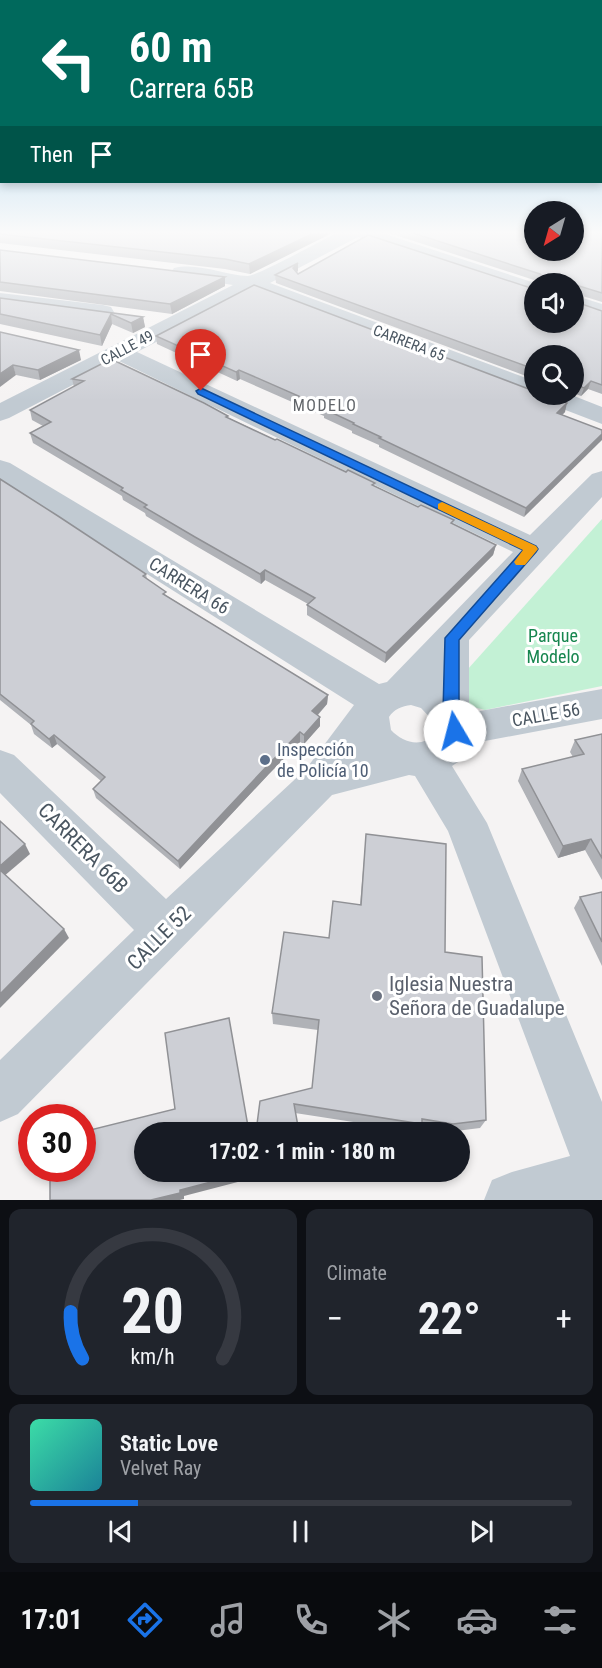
<!DOCTYPE html>
<html lang="en">
<head>
<meta charset="utf-8">
<style>
	body { margin:0; font-family:"Roboto Condensed",sans-serif; background:#20242c; color:#f1f3f6; height:100vh; display:flex; flex-direction:column; font-size:22px; white-space:nowrap }
	* { box-sizing:border-box; margin:0 }
	p { font-size:20px; color:#9ea1a6 }
	.icon { flex:none; width:33px; height:33px; fill:none; stroke:currentColor; stroke-width:2; stroke-linecap:round; stroke-linejoin:round }
	.map { position:relative; height:1200px; overflow:hidden }
	.panel { display:flex; flex-direction:column; gap:9px; padding:9px; background:#0d0f14; flex:1 }
	.panel>* { flex:none }
	.guide { position:absolute; left:0px; top:0px; width:603px; height:183px; box-shadow:0 3px 9px #0003; background:#00695c; color:#fff; overflow:hidden }
	.needle { width:39px; rotate:217deg }
	.tools { position:absolute; left:524px; top:201px; display:grid; gap:12px }
	.tools a { display:grid; place-items:center; width:60px; height:60px; border-radius:50%; background:#171b24; box-shadow:0 3px 9px #0003; font-size:30px }
	.speed { position:absolute; left:18px; top:1104px; display:flex; gap:12px; font-size:30px; font-weight:700; text-align:center }
	.speed>* { display:grid; place-content:center; width:78px; height:78px; border-radius:50%; background:#171b24; box-shadow:0 3px 9px #0003; line-height:1 }
	.speed .limit { border:9px solid #d22; background:#fff; color:#111 }
	.pin { position:absolute; display:grid; place-items:center; width:51px; height:51px; color:#fff; margin:-62px -26px; border-radius:50% 50% 50% 0; rotate:-45deg; box-shadow:0 0 6px #0007 }
	.pin .icon { rotate:45deg }
	.me { position:absolute; width:66px; margin:-33px; rotate:352deg; stroke-linejoin:round; filter:drop-shadow(0 0 4px #0008) }
	.turn { display:flex; align-items:center; gap:21px; height:126px; padding:0 30px; font-size:27px }
	.turn .icon { width:78px; height:78px; stroke-width:2.5 }
	.turn b { display:block; font-size:42px; line-height:51px }
	.then { display:flex; align-items:center; height:57px; padding:0 30px; background:#0003; gap:12px; font-size:22px }
	.big { font-size:45px; font-weight:700; line-height:1.1 }
	.panel .widget { flex:1; display:flex; flex-direction:column; justify-content:center; gap:9px; min-width:0; padding:0 21px; border-radius:12px; background:#20242c }
	.panel .dial { align-items:center; gap:0 }
	.dial svg { height:156px; overflow:visible; fill:none; stroke:#363941; stroke-width:7; stroke-linecap:round; text-anchor:middle }
	.dial text { fill:#f1f3f6; stroke:none }
	.song { display:flex; align-items:center; gap:18px }
	.cover { width:72px; height:72px; border-radius:9px; background:linear-gradient(135deg,hsl(160 70% 55%),hsl(190 70% 35%)) }
	.played { height:6px; border-radius:3px; background:linear-gradient(90deg,#1a73e8 20%,#363941 20%) }
	.keys { display:flex; justify-content:space-around; direction:ltr }
	.heat { display:flex; justify-content:space-between; align-items:center; font-size:33px; direction:ltr }
	.panel .tiles { flex:1; display:grid; gap:9px; grid-template-columns:1fr 1fr }
	.widget:last-child { grid-column:span 2 }
	.trip { position:absolute; left:134px; top:1122px; width:336px; height:60px; border-radius:30px; background:#171b24; box-shadow:0 3px 9px #0003; font-weight:700; line-height:60px; text-align:center }
	.dock { display:flex; height:96px; justify-content:space-around; align-items:center; background:#090b0e; color:#9ea1a6 }
	.dock .icon { width:42px; height:42px }
	.dock .on { color:#1a73e8 }
	.dock b { font-size:27px; color:#f1f3f6 }
	.map>svg:first-child { display:block }
	.green { fill:#c3f1d5 }
	.lines { fill:none; stroke-linecap:round; stroke-linejoin:round }
	.minor { fill:#c1cad2; fill-rule:evenodd }
	.wall { fill:#b0b2b7 }
	.shaded-wall { fill:#909195 }
	.building { fill:#cdcfd5; stroke:#909195; stroke-width:1.5 }
	.route { fill:#1a73e8; stroke:#114b97; stroke-width:1.5 }
	.slow { fill:#f59e0b }
	.service-dot { fill:#5c6f8a; stroke:#fff; stroke-width:2 }
	.worship-dot { fill:#6b7280; stroke:#fff; stroke-width:2 }
	.labels { text-anchor:middle; stroke-width:6; stroke-linejoin:round; paint-order:stroke }
	.far-street-label { font-size:15px; fill:#4a5661; stroke:#fff }
	.far-neighbourhood-label { font-size:16px; letter-spacing:1.5px; fill:#5f6368; stroke:#fff }
	.street-label { font-size:18px; fill:#4a5661; stroke:#fff }
	.park-label { font-size:18px; fill:#17864f; stroke:#fff }
	.service-label { font-size:18px; fill:#4e5e75; stroke:#fff; text-anchor:start }
	.near-street-label { font-size:21px; fill:#4a5661; stroke:#fff }
	.near-worship-label { font-size:21px; fill:#5b616d; stroke:#fff; text-anchor:start }
</style>
</head>
<body>
<div class="map">
<svg width="602" height="1200" viewBox="0 0 602 1200">
	<rect width="100%" height="100%" fill="#f5f3f3"/>
	<!-- green -->
	<polygon class="green" points="602,519 602,686 485,710 462,704 459,679"/>
	<g class="lines">
		<!-- minor -->
		<g class="minor">
			<path d="M337 233H382L538 284H534V295L527 293 358 237 270 283 534 381V394H569L602 407V424L254 291 137 352 530 535 592 474 602 471V497L469 640V713L602 689V719L469 744 461 760 452 766 487 823 602 1102V1200H484L492 1180 512 1172 570 1156 448 831 415 776 409 775 332 795 18 1114 0 1122V1060L134 930 0 793V750L14 755 166 899 306 769 354 705 0 481V460L10 463 379 684 387 682 513 552 119 361 9 418 0 421V403L233 285 174 276 171 272 174 268C198 262 224 275 248 276 257 276 324 239 337 233ZM411 705 421 708 435 723V734C422 748 403 743 391 730L389 717C394 709 402 706 411 705Z"/>
			<polygon points="0,293 103,305 111,307 114,312 111,317 103,319 0,305"/>
			<polygon points="573,295 602,304 602,318 573,308"/>
		</g>
	</g>
	<!-- wall -->
	<g class="wall">
		<polygon points="0,233 332,233 250,274 225,269 0,243"/>
		<polygon points="389,233 602,233 602,302 573,293 573,284 537,284 537,281"/>
		<polygon points="0,250 225,286 172,314 0,291"/>
		<polygon points="298,271 296,272 298,274 573,301 602,311 602,394 588,389 581,396 573,393 573,356 534,356 534,379 276,283 275,275"/>
		<polygon points="0,298 143,317 145,327 133,333 112,324 102,346 0,324"/>
		<polygon points="0,332 81,360 40,380 16,375"/>
		<polygon points="156,336 565,412 562,415 524,517 379,447 379,445 352,433 352,431 324,418 324,416 240,379 237,381 157,344"/>
		<polygon points="72,379 229,418 375,486 496,545 493,555 385,663 307,615 307,605 308,604 265,580 261,584 196,546 146,516 145,513 123,500 122,496 33,443 30,433 43,426 32,420 30,410 74,387"/>
		<polygon points="0,479 146,574 147,579 167,596 328,695 327,704 318,715 320,717 320,726 304,744 300,742 268,775 180,869 96,798 93,789 101,781 57,744 52,748 34,734 31,725 0,700"/>
		<polygon points="602,734 602,880 585,850 558,858 518,781 522,769 573,757 570,752 575,740"/>
		<polygon points="365,847 445,952 486,1120 480,1128 448,1132 420,1128 418,1132 295,1113 256,1132 312,1088 318,1030 273,1024 272,1013 329,938 360,905"/>
		<polygon points="602,892 602,966 574,908 580,897"/>
	</g>
	<!-- shaded-wall -->
	<g class="shaded-wall">
		<polygon points="314,233 332,233 250,274 249,264"/>
		<polygon points="298,263 298,271 293,276 293,268"/>
		<polygon points="225,277 225,286 172,314 170,304"/>
		<polygon points="111,314 112,324 102,346 100,335"/>
		<polygon points="143,317 145,327 133,333 131,323"/>
		<polygon points="79,350 81,360 40,380 38,370"/>
		<polygon points="13,365 16,375 0,387 0,374"/>
		<polygon points="239,370 240,379 237,381 236,372"/>
		<polygon points="591,381 588,389 581,396 584,388"/>
		<polygon points="567,403 565,412 555,422 557,413"/>
		<polygon points="602,434 602,440 524,517 526,508"/>
		<polygon points="496,545 493,555 385,663 386,653"/>
		<polygon points="265,570 265,580 261,584 260,574"/>
		<polygon points="328,695 327,704 312,721 312,711"/>
		<polygon points="320,717 320,726 304,744 304,735"/>
		<polygon points="300,732 300,742 268,775 180,869 178,861 267,766"/>
		<polygon points="54,735 57,744 52,748 49,739"/>
		<polygon points="591,839 585,850 558,858 563,846"/>
		<polygon points="25,844 30,854 3,877 0,872 0,866"/>
		<polygon points="64,929 69,938 0,1008 0,994"/>
		<polygon points="249,1172 276,1172 184,1196 184,1199 180,1200 151,1200 180,1190"/>
	</g>
	<!-- building -->
	<g class="building">
		<polygon points="0,233 314,233 249,264 225,259 0,234"/>
		<polygon points="413,233 534,233 534,250 573,250 573,233 602,233 602,293 576,285 573,287 573,284 538,284 538,278 542,276 540,274"/>
		<polygon points="368,235 534,289 534,322 573,322 573,295 573,301 602,311 602,385 591,381 584,388 573,384 573,356 534,356 534,369 275,275 298,263 293,268 298,274"/>
		<polygon points="0,250 225,277 170,304 0,282"/>
		<polygon points="254,285 534,391 534,394 544,394 567,403 557,413 602,430 602,434 526,508 379,438 381,437 353,424 354,423 324,409 326,408 239,370 236,372 156,336"/>
		<polygon points="0,298 143,317 131,323 111,314 100,335 0,314"/>
		<polygon points="0,332 79,350 38,370 13,365 0,374"/>
		<polygon points="111,359 204,403 228,416 226,417 275,440 277,439 346,472 348,470 375,483 372,485 418,507 421,505 454,520 451,523 496,545 386,653 307,605 315,598 265,570 260,574 195,537 144,507 147,505 121,490 123,488 30,433 51,422 30,410 84,381 72,379"/>
		<polygon points="0,479 58,516 146,574 143,576 166,592 163,594 328,695 312,711 320,717 304,735 300,732 267,766 178,861 93,789 105,777 54,735 49,739 31,724 34,721 0,694"/>
		<polygon points="602,734 602,858 591,839 563,846 522,769 584,754 575,740"/>
		<polygon points="0,821 25,844 0,866"/>
		<polygon points="366,834 446,844 445,952 482,957 486,1120 453,1124 422,1119 422,1124 294,1104 299,1132 256,1132 260,1101 312,1088 319,1020 272,1013 284,932 329,938 333,901 361,905"/>
		<polygon points="0,870 64,929 0,994"/>
		<polygon points="602,892 602,942 580,897"/>
		<polygon points="229,1018 249,1132 144,1132 144,1172 249,1172 180,1190 180,1193 151,1200 50,1200 50,1168 82,1168 82,1132 175,1109 165,1033"/>
	</g>
	<!-- sky -->
	<linearGradient id="sky" x2="0" y2="1"><stop stop-color="#85c3ea"/><stop offset="0.58" stop-color="#fafafa"/><stop offset="1" stop-color="#fafafa" stop-opacity="0"/></linearGradient>
	<rect width="602" height="401" fill="url(#sky)"/>
	<!-- route -->
	<polygon class="route" points="201,388 536,546 538,549 536,552 459,640 459,712 463,731 461,736 455,738 450,736 443,712 445,638 523,550 198,394 196,391"/>
	<!-- slow -->
	<polygon class="slow" points="442,502 536,546 538,549 525,565 516,565 514,562 523,550 438,509 438,504"/>
	<!-- markers -->
	<circle class="service-dot" cx="265" cy="760" r="6"/>
	<circle class="worship-dot" cx="377" cy="996" r="6"/>
	<g class="labels">
		<!-- far-street labels -->
		<g class="far-street-label">
			<text transform="translate(409 343) rotate(21)" y="5">CARRERA 65</text>
			<text transform="translate(127 348) rotate(-28)" y="5">CALLE 49</text>
		</g>
		<!-- far-neighbourhood labels -->
		<g class="far-neighbourhood-label">
			<text x="325" y="411">MODELO</text>
		</g>
		<!-- street labels -->
		<g class="street-label">
			<text transform="translate(189 586) rotate(32)" y="6">CARRERA 66</text>
			<text transform="translate(546 715) rotate(-10)" y="6">CALLE 56</text>
		</g>
		<!-- park labels -->
		<g class="park-label">
			<text x="553" y="642">Parque<tspan x="553" dy="21">Modelo</tspan></text>
		</g>
		<!-- service labels -->
		<g class="service-label">
			<text x="277" y="756">Inspección<tspan x="277" dy="21">de Policía 10</tspan></text>
		</g>
		<!-- near-street labels -->
		<g class="near-street-label">
			<text transform="translate(83 848) rotate(45)" y="7">CARRERA 66B</text>
			<text transform="translate(159 938) rotate(-45)" y="7">CALLE 52</text>
		</g>
		<!-- near-worship labels -->
		<g class="near-worship-label">
			<text x="389" y="991">Iglesia Nuestra<tspan x="389" dy="24">Señora de Guadalupe</tspan></text>
		</g>
	</g>
</svg>
<div class="tools">
<a><svg class="needle" viewBox="-14 -14 28 28"><path d="M0-13l5 13h-10z" fill="#e53935"/><path d="M0 13l5-13h-10z" fill="#9ea1a6"/></svg></a>
<a><svg class="icon" aria-label="sound" viewBox="0 0 24 24"><path d="M4 9h4l5-4v14l-5-4H4zM17 9q2 3 0 6"/></svg></a>
<a><svg class="icon" aria-label="search" viewBox="0 0 24 24"><circle cx="10" cy="10" r="6"/><path d="M15 15l6 6"/></svg></a>
</div>
<div class="speed"><div class="limit">30</div></div>
<div class="pin" style="left:201px;top:391px;background:#d93025"><svg class="icon" aria-label="arrive" viewBox="0 0 24 24"><path d="M6 21V4h12l-3 4 3 4H6"/></svg></div>
<svg class="me" style="left:455px;top:731px" viewBox="-20 -20 40 40"><circle r="19" fill="#fff"/><path d="M0-13L10 11 0 6-10 11z" fill="#1a73e8"/></svg>
<div class="trip">17:02 · 1 min · 180 m</div>
<div class="guide">
<div class="turn"><svg class="icon" aria-label="left" viewBox="0 0 24 24"><path d="M17 20v-9H6M10 6l-5 5 5 5"/></svg><div><b>60 m</b>Carrera 65B</div></div>
<div class="then">Then<svg class="icon" aria-label="arrive" viewBox="0 0 24 24"><path d="M6 21V4h12l-3 4 3 4H6"/></svg></div>
</div>
</div>
<section class="panel">
<div class="tiles">
<div class="widget dial"><svg viewBox="0 0 100 80">
<path d="M14 69A42 42 0 1 1 86 69"/>
<path d="M14 69A42 42 0 0 1 8 45" stroke="#1a73e8"/>
<text x="50" y="56" font-size="32" font-weight="700">20</text>
<text x="50" y="72" font-size="11">km/h</text>
</svg></div>
<div class="widget"><p>Climate</p>
<div class="heat"><a>−</a><b class="big">22°</b><a>+</a></div>
</div>
<div class="widget">
<div class="song"><i class="cover"></i><div><b>Static Love</b><p>Velvet Ray</p></div></div>
<div class="played"></div>
<div class="keys"><svg class="icon" aria-label="previous" viewBox="0 0 24 24"><path d="M18 5L8 12l10 7zM5 5v14"/></svg><svg class="icon" aria-label="pause" viewBox="0 0 24 24"><path d="M8 5v14M16 5v14"/></svg><svg class="icon" aria-label="next" viewBox="0 0 24 24"><path d="M6 5l10 7-10 7zM19 5v14"/></svg></div>
</div>
</div>
</section>
<nav class="dock">
<b>17:01</b>
<svg class="icon on" aria-label="directions" viewBox="0 0 24 24"><path d="M12 3l9 9-9 9-9-9zM9 14v-3h6M13 9l2 2-2 2"/></svg>
<svg class="icon" aria-label="music" viewBox="0 0 24 24"><path d="M9 18V5l10-2v13"/><circle cx="6" cy="18" r="3"/><circle cx="16" cy="16" r="3"/></svg>
<svg class="icon" aria-label="phone" viewBox="0 0 24 24"><path d="M5 4h4l2 5-3 2q2 4 5 5l2-3 5 2v4C11 20 4 13 5 4z"/></svg>
<svg class="icon" aria-label="climate" viewBox="0 0 24 24"><path d="M12 3v18M4 7l16 10M4 17L20 7"/></svg>
<svg class="icon" aria-label="car" viewBox="0 0 24 24"><path d="M5 17H2v-5l4-1 3-4h7l3 4 3 1v5h-3M9 17h6M6 11h13"/><circle cx="7" cy="17" r="2"/><circle cx="17" cy="17" r="2"/></svg>
<svg class="icon" aria-label="filters" viewBox="0 0 24 24"><path d="M4 7h16M4 17h16"/><circle cx="9" cy="7" r="2"/><circle cx="15" cy="17" r="2"/></svg>
</nav>
</body>
</html>
